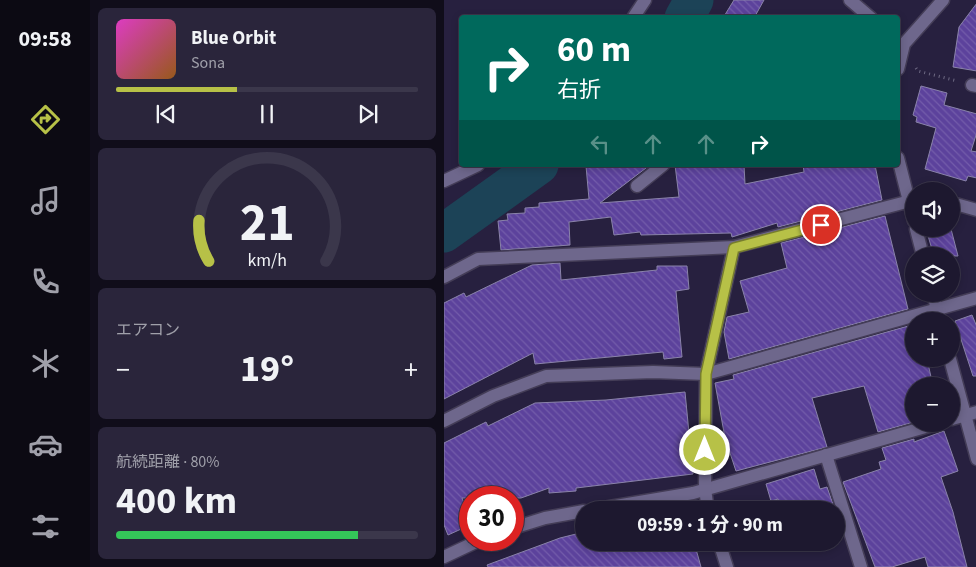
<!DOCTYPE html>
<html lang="ja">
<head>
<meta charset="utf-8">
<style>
	body { margin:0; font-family:"Source Sans 3","Noto Sans JP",sans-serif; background:#2a253b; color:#f1f3f6; height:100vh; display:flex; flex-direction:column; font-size:19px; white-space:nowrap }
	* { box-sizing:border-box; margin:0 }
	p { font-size:16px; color:#a0a0aa }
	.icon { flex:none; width:28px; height:28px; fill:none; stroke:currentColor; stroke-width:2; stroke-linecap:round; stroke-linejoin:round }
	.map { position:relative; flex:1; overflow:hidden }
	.sheet { display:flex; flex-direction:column; gap:8px; padding:8px; background:#100d1a; width:354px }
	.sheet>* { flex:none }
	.hud { position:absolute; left:15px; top:15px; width:441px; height:152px; border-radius:5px; box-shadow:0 2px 8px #0003,0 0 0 1px #3b374b; background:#00695c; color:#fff; overflow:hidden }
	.buttons { position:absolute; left:461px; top:182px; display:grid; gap:10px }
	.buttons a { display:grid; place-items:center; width:55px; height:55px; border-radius:50%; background:#1d182f; box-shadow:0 2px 8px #0003,0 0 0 1px #3b374b; font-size:25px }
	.speed { position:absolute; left:15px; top:486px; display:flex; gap:10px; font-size:25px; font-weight:700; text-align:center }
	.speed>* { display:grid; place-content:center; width:65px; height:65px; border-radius:50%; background:#1d182f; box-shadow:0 2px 8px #0003,0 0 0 1px #3b374b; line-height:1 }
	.speed .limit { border:8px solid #d22; background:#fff; color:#111 }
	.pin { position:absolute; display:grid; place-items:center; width:42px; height:42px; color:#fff; margin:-21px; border:2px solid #fff; border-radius:50%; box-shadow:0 1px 5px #0007 }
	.me { position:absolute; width:55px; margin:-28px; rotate:0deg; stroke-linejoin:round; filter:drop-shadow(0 0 4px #0008) }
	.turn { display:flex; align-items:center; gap:18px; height:105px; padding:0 15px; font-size:22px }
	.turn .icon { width:65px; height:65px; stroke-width:2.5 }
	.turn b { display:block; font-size:35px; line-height:42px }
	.lanes { display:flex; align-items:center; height:48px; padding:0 15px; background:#0003; justify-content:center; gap:25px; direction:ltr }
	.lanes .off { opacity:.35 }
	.big { font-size:38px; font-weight:700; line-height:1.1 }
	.sheet .widget { flex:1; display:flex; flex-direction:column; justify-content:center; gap:8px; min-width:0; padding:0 18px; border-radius:8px; background:#2a253b }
	.sheet .dial { align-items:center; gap:0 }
	.dial svg { height:130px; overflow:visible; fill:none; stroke:#3b374b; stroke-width:7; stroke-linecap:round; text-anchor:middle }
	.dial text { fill:#f1f3f6; stroke:none }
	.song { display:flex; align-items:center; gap:15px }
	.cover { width:60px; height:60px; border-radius:8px; background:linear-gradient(135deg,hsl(310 70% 55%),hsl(30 70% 35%)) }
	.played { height:5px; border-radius:2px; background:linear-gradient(90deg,#b7c147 40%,#3b374b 40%) }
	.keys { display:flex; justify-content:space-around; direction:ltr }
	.heat { display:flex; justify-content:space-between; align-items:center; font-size:28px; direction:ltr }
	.charge { height:8px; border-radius:4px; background:linear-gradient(90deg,#34c759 80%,#3b374b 0) }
	.trip { position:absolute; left:131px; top:501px; width:270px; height:50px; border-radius:25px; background:#1d182f; box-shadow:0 2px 8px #0003,0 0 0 1px #3b374b; font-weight:700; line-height:50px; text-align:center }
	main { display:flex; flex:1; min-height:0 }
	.tab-bar { display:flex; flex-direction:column; width:90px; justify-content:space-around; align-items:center; background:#0c0a13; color:#a0a0aa }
	.tab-bar .icon { width:35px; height:35px }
	.tab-bar .on { color:#b7c147 }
	.tab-bar b { font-size:22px; color:#f1f3f6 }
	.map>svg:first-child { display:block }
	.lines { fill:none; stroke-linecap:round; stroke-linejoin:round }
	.river { stroke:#1c4357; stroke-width:39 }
	.building { fill:url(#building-back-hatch); stroke:#8a83aa }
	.minor-casing { stroke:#443d57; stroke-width:15 }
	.path { stroke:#6e6983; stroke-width:3; stroke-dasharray:1 4; stroke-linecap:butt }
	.minor { stroke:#6e678c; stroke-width:12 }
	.route-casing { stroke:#777d2e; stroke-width:12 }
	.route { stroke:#b7c147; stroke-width:9 }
</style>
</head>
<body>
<main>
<nav class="tab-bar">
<b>09:58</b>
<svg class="icon on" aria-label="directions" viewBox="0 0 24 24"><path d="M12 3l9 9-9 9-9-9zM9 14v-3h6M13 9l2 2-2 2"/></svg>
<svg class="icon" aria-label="music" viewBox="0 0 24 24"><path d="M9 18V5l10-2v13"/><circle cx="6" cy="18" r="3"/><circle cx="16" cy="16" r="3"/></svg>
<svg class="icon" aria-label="phone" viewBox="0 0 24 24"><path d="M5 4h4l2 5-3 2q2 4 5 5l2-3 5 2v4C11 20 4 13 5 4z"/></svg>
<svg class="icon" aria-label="climate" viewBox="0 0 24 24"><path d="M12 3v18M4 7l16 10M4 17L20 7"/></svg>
<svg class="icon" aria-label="car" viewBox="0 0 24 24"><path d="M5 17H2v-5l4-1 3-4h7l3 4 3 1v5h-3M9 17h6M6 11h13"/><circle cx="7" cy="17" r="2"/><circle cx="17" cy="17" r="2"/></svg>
<svg class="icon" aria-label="filters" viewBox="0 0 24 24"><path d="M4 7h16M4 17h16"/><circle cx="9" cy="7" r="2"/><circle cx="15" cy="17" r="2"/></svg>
</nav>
<section class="sheet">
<div class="widget">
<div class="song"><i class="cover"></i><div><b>Blue Orbit</b><p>Sona</p></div></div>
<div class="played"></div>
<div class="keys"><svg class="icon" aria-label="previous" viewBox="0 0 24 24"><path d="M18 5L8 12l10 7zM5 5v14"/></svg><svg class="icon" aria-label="pause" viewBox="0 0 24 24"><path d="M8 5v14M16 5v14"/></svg><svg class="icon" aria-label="next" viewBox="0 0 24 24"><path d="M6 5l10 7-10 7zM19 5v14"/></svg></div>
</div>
<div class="widget dial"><svg viewBox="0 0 100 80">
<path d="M14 69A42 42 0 1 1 86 69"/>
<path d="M14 69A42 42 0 0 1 8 44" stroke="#b7c147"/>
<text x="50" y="56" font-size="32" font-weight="700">21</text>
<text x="50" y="72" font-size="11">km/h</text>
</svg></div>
<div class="widget"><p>エアコン</p>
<div class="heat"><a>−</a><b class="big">19°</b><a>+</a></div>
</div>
<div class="widget"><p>航続距離 · 80%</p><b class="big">400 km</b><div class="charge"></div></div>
</section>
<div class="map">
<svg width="533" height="567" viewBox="0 0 533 567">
	<defs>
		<pattern id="building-back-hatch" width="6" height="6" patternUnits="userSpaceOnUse" patternTransform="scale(1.25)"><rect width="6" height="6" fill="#5c429c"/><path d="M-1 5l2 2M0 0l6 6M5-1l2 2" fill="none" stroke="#735caa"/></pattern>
	</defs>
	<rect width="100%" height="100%" fill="#27203f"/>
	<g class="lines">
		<!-- river -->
		<g class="river">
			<polyline points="240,18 250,0"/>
			<polyline points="0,233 95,165"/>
		</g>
	</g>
	<!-- building -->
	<g class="building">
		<polygon points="290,0 320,0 310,18 279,18"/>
		<polygon points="533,3 533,71 509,67 515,27"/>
		<polygon points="477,86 503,93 500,105 533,114 533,132 527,151 533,152 533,178 524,176 522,181 481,169 492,128 472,122 473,117 469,115"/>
		<polygon points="155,165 206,165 156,203 235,197 231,165 300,165 301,184 360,172 359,165 431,165 438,200 334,227 333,223 288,237 287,233 197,235 196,232 170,235 167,217 125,222 126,245 57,250 54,221 64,220 63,214 81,213 81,208 95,207 95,203 145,199 142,166"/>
		<polygon points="441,216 464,309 285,359 280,332 283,317 305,312 296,281 343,268 337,243"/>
		<polygon points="482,229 507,229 514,256 490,256"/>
		<polygon points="116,263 117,280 213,270 213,266 243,266 245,289 232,291 238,357 220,359 219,352 91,364 89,353 0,399 0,303 20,293 22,297 88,265"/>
		<polygon points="528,315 533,327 533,376 529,376 511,321"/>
		<polygon points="468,325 470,359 483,359 489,386 470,386 470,422 434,432 420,386 368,398 383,447 292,471 281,438 271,383 290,379 289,375"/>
		<polygon points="241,392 249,474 132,488 132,491 105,493 105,488 77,498 18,498 26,517 26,525 4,535 0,525 0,443 42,422 44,426 91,403 162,400"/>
		<polygon points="500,431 514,471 497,477 509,512 523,567 484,567 481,557 448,567 431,567 399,482 437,469 435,462 442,460 438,448 470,439 470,442"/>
		<polygon points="370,469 376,489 383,487 391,510 358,510 356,502 336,507 334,499 327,501 322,484"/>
		<polygon points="140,532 140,542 250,542 257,567 44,567 43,565 116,538"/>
	</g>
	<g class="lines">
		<defs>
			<g id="minor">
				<polyline points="406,0 427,18"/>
				<polyline points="189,18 201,0"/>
				<polyline points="454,69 460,44 499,0"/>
				<polyline points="528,85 533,86"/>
				<polyline points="454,158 470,221"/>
				<polyline points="0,181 34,165"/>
				<polyline points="193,186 219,165"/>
				<polyline points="508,203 533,210"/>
				<polyline points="472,229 479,256"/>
				<polyline points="0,277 34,259 290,247"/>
				<polyline points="489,294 496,321"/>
				<polyline points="506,359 533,459"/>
				<polyline points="508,419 533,412"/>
				<polyline points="0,421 49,396 102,376 209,372 262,374 533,298"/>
				<polyline points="382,455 417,567"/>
				<polyline points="148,510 249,493 492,424"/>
				<polyline points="264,510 261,489 262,374 290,247 470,200"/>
				<polyline points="69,528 101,518 140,511"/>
				<polyline points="275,542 283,567"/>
				<polyline points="0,557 36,540"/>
			</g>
		</defs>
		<!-- minor casing -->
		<use href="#minor" class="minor-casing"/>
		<!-- path -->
		<polyline class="path" points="472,68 474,71 513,81"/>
		<!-- minor -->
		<use href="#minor" class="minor"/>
	</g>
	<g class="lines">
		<defs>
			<polyline id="route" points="261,450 262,374 290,248 377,225"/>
		</defs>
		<!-- route casing -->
		<use href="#route" class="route-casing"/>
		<!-- route -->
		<use href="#route" class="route"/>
	</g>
</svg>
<div class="buttons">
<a><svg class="icon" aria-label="sound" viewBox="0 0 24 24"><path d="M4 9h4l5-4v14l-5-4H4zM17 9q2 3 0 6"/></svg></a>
<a><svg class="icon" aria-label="layers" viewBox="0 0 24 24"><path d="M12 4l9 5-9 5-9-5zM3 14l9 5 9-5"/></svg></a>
<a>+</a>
<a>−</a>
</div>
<div class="speed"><div class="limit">30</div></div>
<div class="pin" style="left:377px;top:225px;background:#d93025"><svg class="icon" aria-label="arrive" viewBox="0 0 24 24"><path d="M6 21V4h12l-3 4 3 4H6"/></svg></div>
<svg class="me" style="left:261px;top:450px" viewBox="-20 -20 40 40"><circle r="17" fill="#b7c147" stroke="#fff" stroke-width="3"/><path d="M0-11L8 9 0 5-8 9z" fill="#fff"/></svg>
<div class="trip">09:59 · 1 分 · 90 m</div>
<div class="hud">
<div class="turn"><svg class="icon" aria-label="right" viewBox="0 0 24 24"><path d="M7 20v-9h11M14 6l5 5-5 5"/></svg><div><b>60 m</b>右折</div></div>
<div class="lanes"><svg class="icon off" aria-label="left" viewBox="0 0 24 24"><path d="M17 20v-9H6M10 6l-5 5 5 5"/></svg><svg class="icon off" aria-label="ahead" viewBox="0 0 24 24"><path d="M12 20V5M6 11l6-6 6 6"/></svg><svg class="icon off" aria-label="ahead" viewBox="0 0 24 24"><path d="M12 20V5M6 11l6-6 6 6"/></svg><svg class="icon" aria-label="right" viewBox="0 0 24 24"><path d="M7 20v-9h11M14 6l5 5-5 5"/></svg></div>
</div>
</div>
</main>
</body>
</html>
